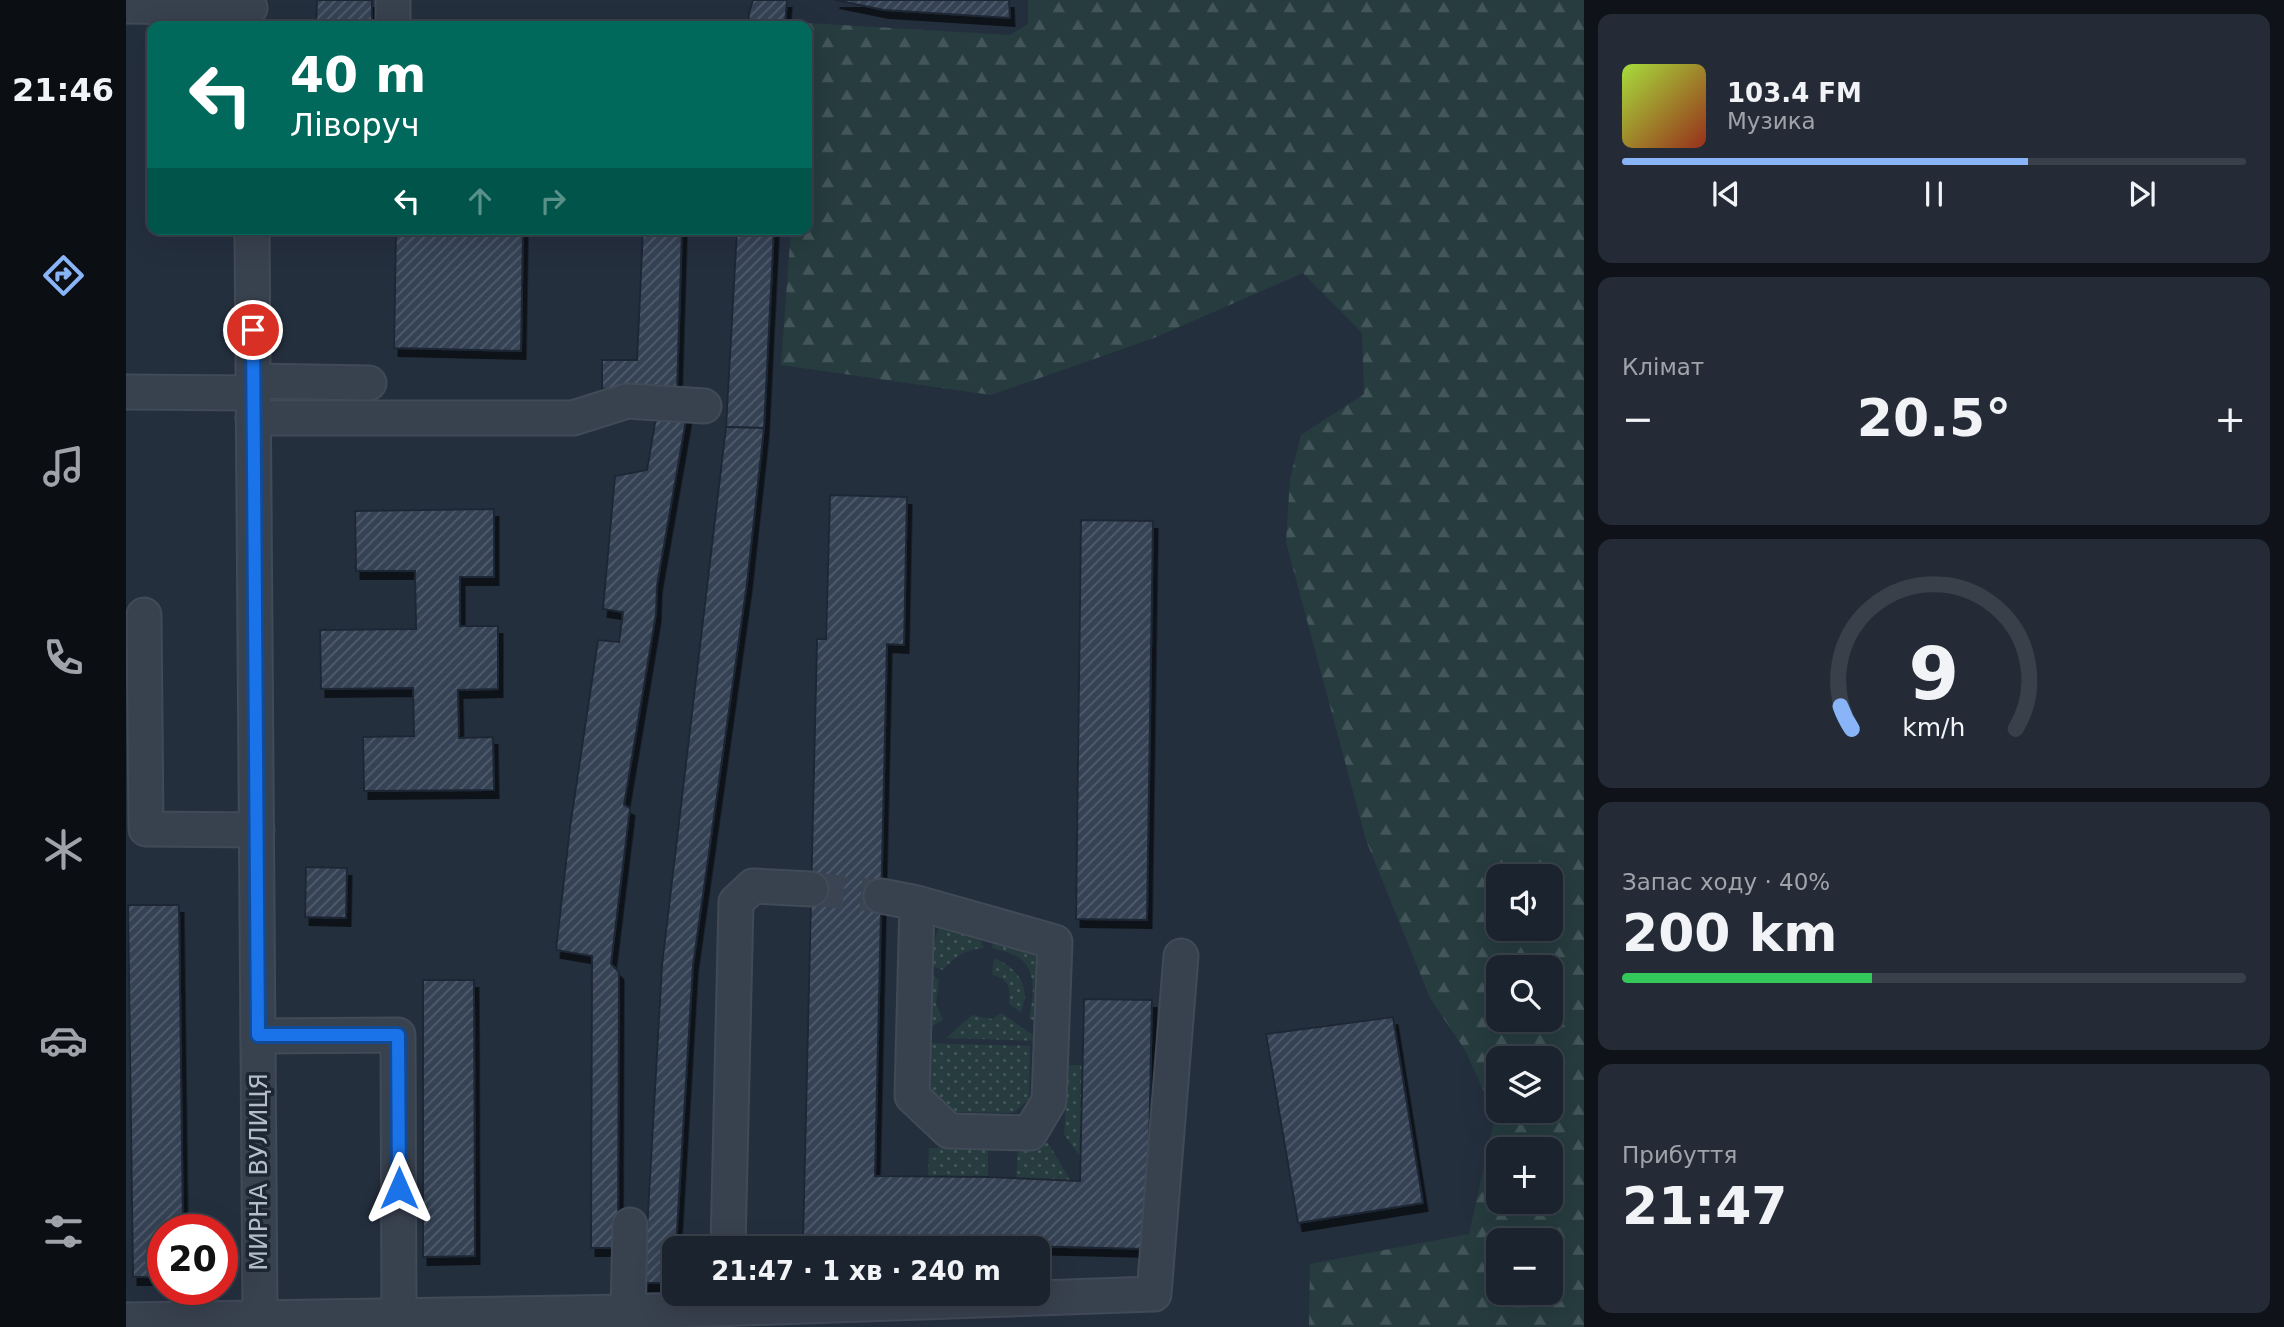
<!DOCTYPE html>
<html lang="uk">
<head>
<meta charset="utf-8">
<style>
	body { margin:0; font-family:"DejaVu Sans",sans-serif; background:#242b36; color:#f1f3f6; height:100vh; display:flex; flex-direction:column; font-size:26px; white-space:nowrap }
	* { box-sizing:border-box; margin:0 }
	p { font-size:23px; color:#a0a4aa }
	.icon { flex:none; width:38px; height:38px; fill:none; stroke:currentColor; stroke-width:2; stroke-linecap:round; stroke-linejoin:round }
	.map { position:relative; flex:1; overflow:hidden }
	.sheet { display:flex; flex-direction:column; gap:14px; padding:14px; background:#0f1319; width:700px }
	.sheet>* { flex:none }
	.hud { position:absolute; left:21px; top:21px; width:665px; height:214px; border-radius:14px; box-shadow:0 7px 28px #0002,0 0 0 2px #39404a; background:#00695c; color:#fff; overflow:hidden }
	.buttons { position:absolute; left:1360px; top:864px; display:grid; gap:14px }
	.buttons a { display:grid; place-items:center; width:77px; height:77px; border-radius:14px; background:#1b232e; box-shadow:0 7px 28px #0002,0 0 0 2px #39404a; font-size:35px }
	.speed { position:absolute; left:21px; top:1214px; display:flex; gap:14px; font-size:35px; font-weight:700; text-align:center }
	.speed>* { display:grid; place-content:center; width:91px; height:91px; border-radius:50%; background:#1b232e; box-shadow:0 7px 28px #0002,0 0 0 2px #39404a; line-height:1 }
	.speed .limit { border:10px solid #d22; background:#fff; color:#111 }
	.pin { position:absolute; display:grid; place-items:center; width:60px; height:60px; color:#fff; margin:-30px; border:4px solid #fff; border-radius:50%; box-shadow:0 2px 7px #0007 }
	.me { position:absolute; width:77px; margin:-38px; rotate:0deg; stroke-linejoin:round; filter:drop-shadow(0 0 5px #0008) }
	.turn { display:flex; align-items:center; gap:24px; height:147px; padding:0 28px; font-size:32px }
	.turn .icon { width:91px; height:91px; stroke-width:2.5 }
	.turn b { display:block; font-size:49px; line-height:60px }
	.lanes { display:flex; align-items:center; height:66px; padding:0 28px; background:#0003; justify-content:center; gap:35px; direction:ltr }
	.lanes .off { opacity:.35 }
	.big { font-size:52px; font-weight:700; line-height:1.1 }
	.sheet .widget { flex:1; display:flex; flex-direction:column; justify-content:center; gap:10px; min-width:0; padding:0 24px; border-radius:14px; background:#242b36 }
	.sheet .dial { align-items:center; gap:0 }
	.dial svg { height:182px; overflow:visible; fill:none; stroke:#39404a; stroke-width:7; stroke-linecap:round; text-anchor:middle }
	.dial text { fill:#f1f3f6; stroke:none }
	.song { display:flex; align-items:center; gap:21px }
	.cover { width:84px; height:84px; border-radius:10px; background:linear-gradient(135deg,hsl(80 70% 55%),hsl(10 70% 35%)) }
	.played { height:7px; border-radius:4px; background:linear-gradient(90deg,#8ab4f8 65%,#39404a 65%) }
	.keys { display:flex; justify-content:space-around; direction:ltr }
	.heat { display:flex; justify-content:space-between; align-items:center; font-size:38px; direction:ltr }
	.charge { height:10px; border-radius:5px; background:linear-gradient(90deg,#34c759 40%,#39404a 0) }
	.trip { position:absolute; left:536px; top:1236px; width:388px; height:70px; border-radius:14px; background:#1b232e; box-shadow:0 7px 28px #0002,0 0 0 2px #39404a; font-weight:700; line-height:70px; text-align:center }
	main { display:flex; flex:1; min-height:0 }
	.tabs { display:flex; flex-direction:column; width:126px; justify-content:space-around; align-items:center; background:#0b0e12; color:#a0a4aa }
	.tabs .icon { width:49px; height:49px }
	.tabs .selected { color:#8ab4f8 }
	.tabs b { font-size:32px; color:#f1f3f6 }
	.map>svg:first-child { display:block }
	.grass { fill:url(#grass-dots) }
	.forest { fill:url(#forest-firs); fill-rule:evenodd }
	.building { fill:url(#building-hatch); stroke:#1f2835; stroke-width:2; filter:url(#shadow) }
	.lines { fill:none; stroke-linecap:round; stroke-linejoin:round }
	.minor-tunnel { stroke:#3a4453; stroke-width:33; stroke-dasharray:33 17; stroke-linecap:butt }
	.minor-casing { stroke:#414a57; stroke-width:37 }
	.minor { stroke:#38414e; stroke-width:33 }
	.route-casing { stroke:#114b97; stroke-width:18 }
	.route { stroke:#1a73e8; stroke-width:12 }
	.labels { text-anchor:middle; stroke-width:7; stroke-linejoin:round; paint-order:stroke }
	.street-label { font-size:24px; fill:#b4bcc9; stroke:#1d2633 }
</style>
</head>
<body>
<main>
<nav class="tabs">
<b>21:46</b>
<svg class="icon selected" aria-label="directions" viewBox="0 0 24 24"><path d="M12 3l9 9-9 9-9-9zM9 14v-3h6M13 9l2 2-2 2"/></svg>
<svg class="icon" aria-label="music" viewBox="0 0 24 24"><path d="M9 18V5l10-2v13"/><circle cx="6" cy="18" r="3"/><circle cx="16" cy="16" r="3"/></svg>
<svg class="icon" aria-label="phone" viewBox="0 0 24 24"><path d="M5 4h4l2 5-3 2q2 4 5 5l2-3 5 2v4C11 20 4 13 5 4z"/></svg>
<svg class="icon" aria-label="climate" viewBox="0 0 24 24"><path d="M12 3v18M4 7l16 10M4 17L20 7"/></svg>
<svg class="icon" aria-label="car" viewBox="0 0 24 24"><path d="M5 17H2v-5l4-1 3-4h7l3 4 3 1v5h-3M9 17h6M6 11h13"/><circle cx="7" cy="17" r="2"/><circle cx="17" cy="17" r="2"/></svg>
<svg class="icon" aria-label="filters" viewBox="0 0 24 24"><path d="M4 7h16M4 17h16"/><circle cx="9" cy="7" r="2"/><circle cx="15" cy="17" r="2"/></svg>
</nav>
<div class="map">
<svg width="1458" height="1327" viewBox="0 0 1458 1327">
	<defs>
		<pattern id="grass-dots" width="8" height="8" patternUnits="userSpaceOnUse" patternTransform="scale(1.75)"><rect width="8" height="8" fill="#263c3f"/><path d="M2 2h.1M6 6h.1" fill="none" stroke="#435659" stroke-width="1.8" stroke-linecap="round"/></pattern>
		<pattern id="forest-firs" width="22" height="20" patternUnits="userSpaceOnUse" patternTransform="scale(1.75)"><rect width="22" height="20" fill="#263c3f"/><path d="M5 1l3.5 6h-7zM16 11l3.5 6h-7z" fill="#435659"/></pattern>
		<pattern id="building-hatch" width="6" height="6" patternUnits="userSpaceOnUse" patternTransform="scale(1.75)"><rect width="6" height="6" fill="#364354"/><path d="M-1 1l2-2M0 6l6-6M5 7l2-2" fill="none" stroke="#515c6b"/></pattern>
		<filter id="shadow"><feDropShadow dx="4.5" dy="8" stdDeviation="0" flood-color="#0009"/></filter>
	</defs>
	<rect width="100%" height="100%" fill="#242f3e"/>
	<!-- grass -->
	<g class="grass">
		<path d="M830 925 850 931 858 948C838 950 830 956 817 970L801 964 813 927Z"/>
		<path d="M868 935 912 952 917 963 915 1024 903 1018C907 1000 911 977 898 962 891 954 876 951 866 948Z"/>
		<path d="M868 958C891 968 906 986 895 1012L883 1004C885 988 883 978 866 975Z"/>
		<polygon points="801,973 813,980 810,1004 817,1020 804,1027"/>
		<polygon points="875,1013 916,1041 820,1038 846,1015 866,1019"/>
		<polygon points="796,1043 904,1046 903,1099 887,1113 817,1112 794,1091"/>
		<polygon points="943,1065 957,1065 955,1158 938,1134"/>
		<polygon points="922,1143 945,1181 890,1180 892,1150"/>
		<polygon points="803,1148 862,1148 862,1177 802,1177"/>
	</g>
	<!-- forest -->
	<path class="forest" d="M902 0H1458V1327H1183L1184 1264 1343 1234 1369 1116 1339 1050 1304 998 1240 840 1160 542 1164 479 1175 435 1238 394 1236 333 1177 273 1028 338 865 395 655 365 665 229H681V23L884 35 902 24ZM1372 877H1424V929H1372ZM1372 968H1424V1020H1372ZM1372 1059H1424V1111H1372ZM1372 1150H1424V1202H1372ZM1372 1241H1424V1293H1372Z"/>
	<!-- building -->
	<g class="building">
		<polygon points="191,0 246,0 246,26 190,26"/>
		<polygon points="627,0 661,0 659,26 622,26 623,13"/>
		<polygon points="709,0 883,0 884,18 758,10"/>
		<polygon points="270,229 397,229 395,351 268,348"/>
		<polygon points="517,229 556,229 551,391 476,389 476,360 511,360"/>
		<polygon points="611,229 648,229 638,428 600,427"/>
		<polygon points="531,411 561,414 531,585 530,614 498,805 504,808 485,964 493,972 492,1248 465,1248 466,956 430,950 444,827 472,640 493,642 497,612 477,609 489,476 521,470"/>
		<polygon points="600,427 638,428 621,583 567,965 550,1248 548,1248 548,1283 518,1283 536,965"/>
		<polygon points="704,495 781,497 778,645 761,644 749,1176 862,1177 954,1181 958,999 1026,1000 1021,1249 677,1241 691,639 700,639"/>
		<polygon points="368,509 368,577 334,577 334,626 372,626 372,689 332,690 333,738 367,737 368,790 238,791 237,737 288,736 287,688 195,689 194,630 290,629 289,571 230,571 229,511"/>
		<polygon points="955,520 1027,521 1021,920 950,919"/>
		<polygon points="180,867 221,868 220,918 179,917"/>
		<polygon points="2,905 53,905 57,1230 37,1230 37,1277 7,1277"/>
		<polygon points="297,980 348,980 349,1256 297,1257"/>
		<polygon points="1267,1017 1297,1203 1172,1223 1140,1034"/>
	</g>
	<g class="lines">
		<!-- minor-tunnel -->
		<polyline class="minor-tunnel" points="685,889 755,896"/>
		<defs>
			<g id="minor">
				<polyline points="267,0 267,26"/>
				<polyline points="0,6 124,8"/>
				<polyline points="126,229 134,1317 130,1327"/>
				<polyline points="127,381 243,383"/>
				<polyline points="0,392 127,393"/>
				<polyline points="127,418 447,418 501,401 578,406"/>
				<polyline points="18,615 20,829 131,830"/>
				<polyline points="755,896 791,903 786,1096 823,1131 904,1133 923,1101 929,942 791,903"/>
				<polyline points="132,1036 272,1035 273,1316"/>
				<polyline points="602,1248 610,902 627,886 685,889"/>
				<polyline points="502,1312 504,1225"/>
				<polyline points="0,1320 502,1312 1028,1294 1055,956"/>
			</g>
		</defs>
		<!-- minor casing -->
		<use href="#minor" class="minor-casing"/>
		<!-- minor -->
		<use href="#minor" class="minor"/>
	</g>
	<g class="lines">
		<defs>
			<polyline id="route" points="127,330 132,1035 272,1035 273,1188"/>
		</defs>
		<!-- route casing -->
		<use href="#route" class="route-casing"/>
		<!-- route -->
		<use href="#route" class="route"/>
	</g>
	<g class="labels">
		<!-- street labels -->
		<g class="street-label">
			<text transform="translate(133 1172) rotate(-90)" y="8">МИРНА ВУЛИЦЯ</text>
		</g>
	</g>
</svg>
<div class="buttons">
<a><svg class="icon" aria-label="sound" viewBox="0 0 24 24"><path d="M4 9h4l5-4v14l-5-4H4zM17 9q2 3 0 6"/></svg></a>
<a><svg class="icon" aria-label="search" viewBox="0 0 24 24"><circle cx="10" cy="10" r="6"/><path d="M15 15l6 6"/></svg></a>
<a><svg class="icon" aria-label="layers" viewBox="0 0 24 24"><path d="M12 4l9 5-9 5-9-5zM3 14l9 5 9-5"/></svg></a>
<a>+</a>
<a>−</a>
</div>
<div class="speed"><div class="limit">20</div></div>
<div class="pin" style="left:127px;top:330px;background:#d93025"><svg class="icon" aria-label="arrive" viewBox="0 0 24 24"><path d="M6 21V4h12l-3 4 3 4H6"/></svg></div>
<svg class="me" style="left:273px;top:1188px" viewBox="-20 -20 40 40"><path d="M0-17L14 15 0 8-14 15z" fill="#1a73e8" stroke="#fff" stroke-width="4"/></svg>
<div class="trip">21:47 · 1 хв · 240 m</div>
<div class="hud">
<div class="turn"><svg class="icon" aria-label="left" viewBox="0 0 24 24"><path d="M17 20v-9H6M10 6l-5 5 5 5"/></svg><div><b>40 m</b>Ліворуч</div></div>
<div class="lanes"><svg class="icon" aria-label="left" viewBox="0 0 24 24"><path d="M17 20v-9H6M10 6l-5 5 5 5"/></svg><svg class="icon off" aria-label="ahead" viewBox="0 0 24 24"><path d="M12 20V5M6 11l6-6 6 6"/></svg><svg class="icon off" aria-label="right" viewBox="0 0 24 24"><path d="M7 20v-9h11M14 6l5 5-5 5"/></svg></div>
</div>
</div>
<section class="sheet">
<div class="widget">
<div class="song"><i class="cover"></i><div><b>103.4 FM</b><p>Музика</p></div></div>
<div class="played"></div>
<div class="keys"><svg class="icon" aria-label="previous" viewBox="0 0 24 24"><path d="M18 5L8 12l10 7zM5 5v14"/></svg><svg class="icon" aria-label="pause" viewBox="0 0 24 24"><path d="M8 5v14M16 5v14"/></svg><svg class="icon" aria-label="next" viewBox="0 0 24 24"><path d="M6 5l10 7-10 7zM19 5v14"/></svg></div>
</div>
<div class="widget"><p>Клімат</p>
<div class="heat"><a>−</a><b class="big">20.5°</b><a>+</a></div>
</div>
<div class="widget dial"><svg viewBox="0 0 100 80">
<path d="M14 69A42 42 0 1 1 86 69"/>
<path d="M14 69A42 42 0 0 1 9 59" stroke="#8ab4f8"/>
<text x="50" y="56" font-size="32" font-weight="700">9</text>
<text x="50" y="72" font-size="11">km/h</text>
</svg></div>
<div class="widget"><p>Запас ходу · 40%</p><b class="big">200 km</b><div class="charge"></div></div>
<div class="widget"><p>Прибуття</p><b class="big">21:47</b></div>
</section>
</main>
</body>
</html>
